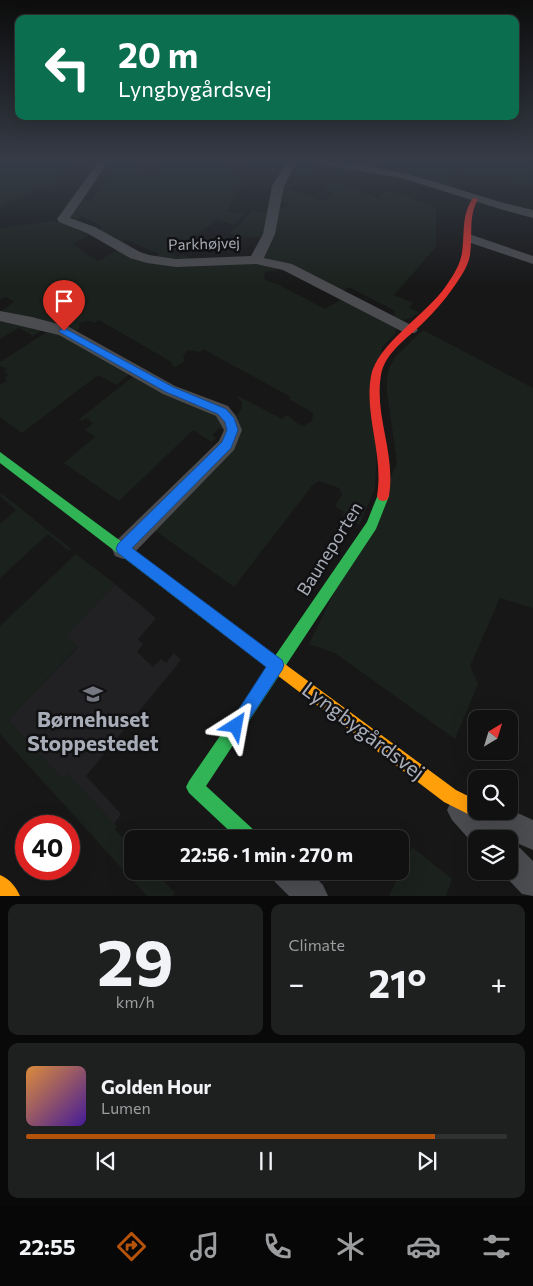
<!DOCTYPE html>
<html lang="en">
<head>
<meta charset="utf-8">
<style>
	body { margin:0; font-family:Commissioner,sans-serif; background:#1e1f1f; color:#f1f3f6; height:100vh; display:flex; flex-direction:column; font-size:19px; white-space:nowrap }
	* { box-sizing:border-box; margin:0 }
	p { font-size:16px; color:#9c9d9f }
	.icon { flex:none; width:28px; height:28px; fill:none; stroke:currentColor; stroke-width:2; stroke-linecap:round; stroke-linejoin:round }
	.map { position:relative; height:896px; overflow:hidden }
	.side { display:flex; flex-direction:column; gap:8px; padding:8px; background:#090909; flex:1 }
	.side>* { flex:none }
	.hud { position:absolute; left:15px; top:15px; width:504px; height:105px; border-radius:10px; box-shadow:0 5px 20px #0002,0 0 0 1px #303131; background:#0b6e4f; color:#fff; overflow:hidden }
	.needle { width:32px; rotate:38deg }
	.tools { position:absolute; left:468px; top:710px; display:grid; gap:10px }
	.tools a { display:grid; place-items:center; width:50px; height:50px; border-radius:10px; background:#111; box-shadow:0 5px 20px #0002,0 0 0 1px #303131; font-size:25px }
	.speed { position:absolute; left:15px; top:815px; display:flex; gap:10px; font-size:25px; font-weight:700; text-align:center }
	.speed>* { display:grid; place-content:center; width:65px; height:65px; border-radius:50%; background:#111; box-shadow:0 5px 20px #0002,0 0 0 1px #303131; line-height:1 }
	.speed .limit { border:8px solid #d22; background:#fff; color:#111 }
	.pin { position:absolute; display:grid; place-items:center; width:42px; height:42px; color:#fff; margin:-51px -21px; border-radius:50% 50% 50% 0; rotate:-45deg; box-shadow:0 0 5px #0007 }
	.pin .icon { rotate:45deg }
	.me { position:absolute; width:55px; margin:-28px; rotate:34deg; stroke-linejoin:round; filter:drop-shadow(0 0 4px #0008) }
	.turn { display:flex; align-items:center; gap:18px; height:105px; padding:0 20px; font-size:22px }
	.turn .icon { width:65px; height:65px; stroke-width:2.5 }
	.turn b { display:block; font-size:35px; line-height:42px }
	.big { font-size:38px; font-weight:700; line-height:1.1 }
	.side .card { flex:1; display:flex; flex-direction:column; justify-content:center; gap:8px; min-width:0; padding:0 18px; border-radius:10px; background:#1e1f1f }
	.side .dial { align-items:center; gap:0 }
	.dial b { font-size:65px; line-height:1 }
	.song { display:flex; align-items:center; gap:15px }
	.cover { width:60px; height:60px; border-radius:8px; background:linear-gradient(135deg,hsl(30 70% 55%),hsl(260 70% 35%)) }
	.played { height:5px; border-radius:2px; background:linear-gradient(90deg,#b45309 85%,#303131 85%) }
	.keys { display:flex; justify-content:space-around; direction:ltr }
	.heat { display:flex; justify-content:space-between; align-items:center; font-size:28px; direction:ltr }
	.side .tiles { flex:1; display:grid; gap:8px; grid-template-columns:1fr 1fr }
	.card:last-child { grid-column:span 2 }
	.trip { position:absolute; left:124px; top:830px; width:285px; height:50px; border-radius:10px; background:#111; box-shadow:0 5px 20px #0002,0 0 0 1px #303131; font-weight:700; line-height:50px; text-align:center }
	.tab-bar { display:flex; height:80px; justify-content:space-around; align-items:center; background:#070707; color:#9c9d9f }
	.tab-bar .icon { width:35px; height:35px }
	.tab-bar .selected { color:#b45309 }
	.tab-bar b { font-size:22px; color:#f1f3f6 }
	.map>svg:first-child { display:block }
	.built { fill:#212124 }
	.green { fill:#1b211c }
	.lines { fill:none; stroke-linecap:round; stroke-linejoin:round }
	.street { fill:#4b4c50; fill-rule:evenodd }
	.fast { fill:#30b455; fill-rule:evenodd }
	.slow { fill:#ff9f0a; fill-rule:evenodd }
	.jam { fill:#e5322d; fill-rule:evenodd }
	.route { fill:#1a73e8; stroke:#114b97 }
	.labels { text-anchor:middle; stroke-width:5; stroke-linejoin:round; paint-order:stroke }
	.far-street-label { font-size:15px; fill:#a8adb8; stroke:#111113 }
	.street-label { font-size:18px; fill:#a8adb8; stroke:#111113 }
	.near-poi-label { font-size:21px; font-weight:bold; fill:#a8adb8; stroke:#111113 }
	.near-street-label { font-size:21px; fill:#a8adb8; stroke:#111113 }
</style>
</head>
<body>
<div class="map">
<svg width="533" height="896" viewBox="0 0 533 896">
	<rect width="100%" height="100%" fill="#171717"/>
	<!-- built -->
	<polygon class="built" points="115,584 156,618 138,639 143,644 137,652 153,667 161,659 166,663 174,653 181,660 86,776 121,814 114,824 67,773 62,779 8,720 78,647 65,635"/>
	<!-- green -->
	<g class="green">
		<polygon points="0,162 75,162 59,178 65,179 53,188 57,190 51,192 41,188 0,207"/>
		<polygon points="107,162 122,162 152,175 162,171 152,166 156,164 153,162 181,162 191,167 202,162 212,165 216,163 242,175 253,169 255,170 250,180 245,179 226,212 245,213 234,225 217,220 171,253 179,257 182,254 190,259 156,257 159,253 144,248 126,239 121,243 100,230 102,226 82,217 76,220 70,217 82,200 91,201 109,172 102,169"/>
		<polygon points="242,162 287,162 281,173 267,173 266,169 258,169"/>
		<polygon points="302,162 313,164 312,167 334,170 335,167 354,169 353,172 387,179 390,176 398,178 394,183 380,178 371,183 344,173 337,177 321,172 301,180 289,174 295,164"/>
		<polygon points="389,162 533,162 533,187 454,174 448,184 476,195 473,194 391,169 388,167"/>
		<path d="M287 179 299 182 289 188 321 201 334 194 322 188 339 179 342 180 339 182 377 198 389 190 436 208V247L394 295 413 303 409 308 419 312C410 319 405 323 394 316L395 311 349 287 343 291 265 257 279 209 288 206V204L280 201 279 194Z"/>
		<polygon points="251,211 270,213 266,231 262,237 241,237 229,233 240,224"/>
		<path d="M54 221 64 223 91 234 73 244 98 261 117 250C158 275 201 261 246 263 258 264 269 266 280 269L265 272 264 278 267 281 279 285 325 309 342 299 396 328V333L382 347 375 489 359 525 342 515 344 512 335 506 342 495 339 488 319 481 312 486 234 587 154 530 239 430 237 416 242 408 241 401 237 397 238 396 282 419 287 415C293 419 296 424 304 426L312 421 313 413 289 399 291 397 203 349 200 352 188 350 183 356 185 361 175 367 171 365 173 363 99 320 95 323C89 320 86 320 80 323L79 329 75 332 42 320 0 312 14 302 6 297 0 300V228Z"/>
		<polygon points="0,320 44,329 33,336 19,328 0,339"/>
		<polygon points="50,330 131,373 116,385 98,375 22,433 0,417 0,385 7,380 4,378 8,375 4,372 7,369 0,366 0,362"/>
		<polygon points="423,330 533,388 533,608 500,598 470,666 478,684 455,739 335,653 309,644 397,464 387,392 387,378 389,368 395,357"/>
		<polygon points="134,376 216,414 226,427 223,430 219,428 212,435 216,438 212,442 193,430 119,501 64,463 95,437 85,430 93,423 86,418 82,421 78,420"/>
		<polygon points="1,493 71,549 69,551 48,534 0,578 0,524 16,510 0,496"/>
		<polygon points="76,554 115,584 66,635 78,646 8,720 62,779 67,773 117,827 115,829 132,848 132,871 154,871 175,893 172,896 147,896 0,734 0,626"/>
		<polygon points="412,847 452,879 446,896 389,896"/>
	</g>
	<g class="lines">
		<!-- street -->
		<g class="street">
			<polygon points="98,162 108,162 70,218 95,227 140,252 149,255 176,259 251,256 263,234 272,186 287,162 297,162 284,186 275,234 264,258 292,264 415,327 418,330 415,333 405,333 283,270 256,264 176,267 147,263 130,258 87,233 59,222 57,219"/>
			<path d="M321 162C398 162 460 194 533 210V218L500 209 405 179 326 165Z"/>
			<polygon points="469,234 533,256 533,264 465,241 463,238"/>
			<polygon points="0,311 32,317 69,327 175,386 228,406 236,416 242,430 234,450 131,556 123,559 115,556 112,549 115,542 219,441 224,430 216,416 163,394 59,335 0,321"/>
			<polygon points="462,795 473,800 476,798 476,811 509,811 509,809 533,820 533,850 503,837 504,839 476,839 476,847 452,820 447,810 452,800"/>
			<polygon points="509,844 520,848 533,861 533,896 522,894 500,871 509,871"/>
			<polygon points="271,871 309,871 323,885 328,896 289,896 275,882"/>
		</g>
		<!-- fast -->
		<g class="fast">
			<polygon points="0,452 233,624 235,629 233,634 228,636 223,634 0,463"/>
			<polygon points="383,491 387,492 389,496 376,529 206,786 257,833 260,839 238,839 189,793 186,787 189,781 367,522 379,492"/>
		</g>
		<!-- slow -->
		<g class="slow">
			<polygon points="228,622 456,790 476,800 476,811 484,811 482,815 476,818 444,802 223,634 221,629 223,624"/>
			<path d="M0 875C10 879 16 887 20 896H0Z"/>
		</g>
		<!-- jam -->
		<path class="jam" d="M473 198 478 199C468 217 473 235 470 255 468 267 460 278 453 288 444 301 434 312 423 323 408 338 385 352 381 375 374 416 396 453 389 496L387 500 383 501 379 500 377 496C384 454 364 416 371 376 377 344 426 315 446 286 453 276 460 265 462 253 465 233 461 215 473 198Z"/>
	</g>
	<!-- sky -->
	<linearGradient id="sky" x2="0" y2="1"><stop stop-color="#0d0d0d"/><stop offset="0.56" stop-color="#363c47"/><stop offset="1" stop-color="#363c47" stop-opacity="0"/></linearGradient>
	<rect width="533" height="288" fill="url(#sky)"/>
	<!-- route -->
	<polygon class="route" points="64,328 173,387 226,409 234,418 238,430 231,448 132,548 282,660 284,665 282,670 241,732 236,734 230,732 228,726 266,667 118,553 116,549 118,544 222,442 227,430 225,422 218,414 166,392 61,333 59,331"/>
	<!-- icons -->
	<defs>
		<symbol id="school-bare" viewBox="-9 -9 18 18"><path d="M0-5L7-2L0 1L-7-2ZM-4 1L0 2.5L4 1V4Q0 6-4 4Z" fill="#757880" stroke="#111113" stroke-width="2.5" paint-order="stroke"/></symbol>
	</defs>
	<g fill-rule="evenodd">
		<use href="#school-bare" x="79" y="680" width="28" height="28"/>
	</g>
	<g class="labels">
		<!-- far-street labels -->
		<g class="far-street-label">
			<text transform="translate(204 244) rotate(-2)" y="5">Parkhøjvej</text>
		</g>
		<!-- street labels -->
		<g class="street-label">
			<text transform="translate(330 549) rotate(-58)" y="6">Bauneporten</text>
		</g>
		<!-- near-poi labels -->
		<g class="near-poi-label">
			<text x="93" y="727">Børnehuset<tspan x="93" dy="24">Stoppestedet</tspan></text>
		</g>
		<!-- near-street labels -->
		<g class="near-street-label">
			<text transform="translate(363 731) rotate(37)" y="7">Lyngbygårdsvej</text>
		</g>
	</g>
</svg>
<div class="tools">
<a><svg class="needle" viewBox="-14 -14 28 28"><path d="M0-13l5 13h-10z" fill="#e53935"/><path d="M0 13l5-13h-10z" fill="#9c9d9f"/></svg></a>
<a><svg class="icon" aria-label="search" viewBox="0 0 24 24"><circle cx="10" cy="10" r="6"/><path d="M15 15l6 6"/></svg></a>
<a><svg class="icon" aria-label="layers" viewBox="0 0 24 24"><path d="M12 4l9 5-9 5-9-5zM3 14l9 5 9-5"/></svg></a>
</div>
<div class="speed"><div class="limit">40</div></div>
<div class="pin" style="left:64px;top:331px;background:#d93025"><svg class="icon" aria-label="arrive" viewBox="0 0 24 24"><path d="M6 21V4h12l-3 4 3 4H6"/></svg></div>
<svg class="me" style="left:236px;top:726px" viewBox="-20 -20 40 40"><path d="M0-17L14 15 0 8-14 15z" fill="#1a73e8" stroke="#fff" stroke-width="4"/></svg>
<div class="trip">22:56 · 1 min · 270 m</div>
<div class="hud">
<div class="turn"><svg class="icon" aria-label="left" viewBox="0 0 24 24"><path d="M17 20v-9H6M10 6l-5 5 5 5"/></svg><div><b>20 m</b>Lyngbygårdsvej</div></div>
</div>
</div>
<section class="side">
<div class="tiles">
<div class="card dial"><b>29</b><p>km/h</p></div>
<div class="card"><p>Climate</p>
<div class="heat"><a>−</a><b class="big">21°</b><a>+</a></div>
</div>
<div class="card">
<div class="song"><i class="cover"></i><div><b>Golden Hour</b><p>Lumen</p></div></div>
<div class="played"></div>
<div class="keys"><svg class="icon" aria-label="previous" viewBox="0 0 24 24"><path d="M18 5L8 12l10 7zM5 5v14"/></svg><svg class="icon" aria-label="pause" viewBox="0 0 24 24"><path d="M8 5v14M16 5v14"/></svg><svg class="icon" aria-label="next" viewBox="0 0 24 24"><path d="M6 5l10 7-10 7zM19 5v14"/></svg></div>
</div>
</div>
</section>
<nav class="tab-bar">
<b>22:55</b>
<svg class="icon selected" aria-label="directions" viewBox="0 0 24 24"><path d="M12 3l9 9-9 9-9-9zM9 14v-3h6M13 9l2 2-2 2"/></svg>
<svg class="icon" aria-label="music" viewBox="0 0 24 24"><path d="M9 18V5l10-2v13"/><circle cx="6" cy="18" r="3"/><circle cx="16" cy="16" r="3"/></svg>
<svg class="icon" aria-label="phone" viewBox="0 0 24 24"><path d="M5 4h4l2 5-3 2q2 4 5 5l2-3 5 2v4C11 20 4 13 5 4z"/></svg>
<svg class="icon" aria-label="climate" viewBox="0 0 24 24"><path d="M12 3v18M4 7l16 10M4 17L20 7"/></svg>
<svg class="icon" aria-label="car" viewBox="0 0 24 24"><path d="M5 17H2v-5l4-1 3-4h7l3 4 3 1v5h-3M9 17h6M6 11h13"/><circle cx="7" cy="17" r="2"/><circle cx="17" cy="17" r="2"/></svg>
<svg class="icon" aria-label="filters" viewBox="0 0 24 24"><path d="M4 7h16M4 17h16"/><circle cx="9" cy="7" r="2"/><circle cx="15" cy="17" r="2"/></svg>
</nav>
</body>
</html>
